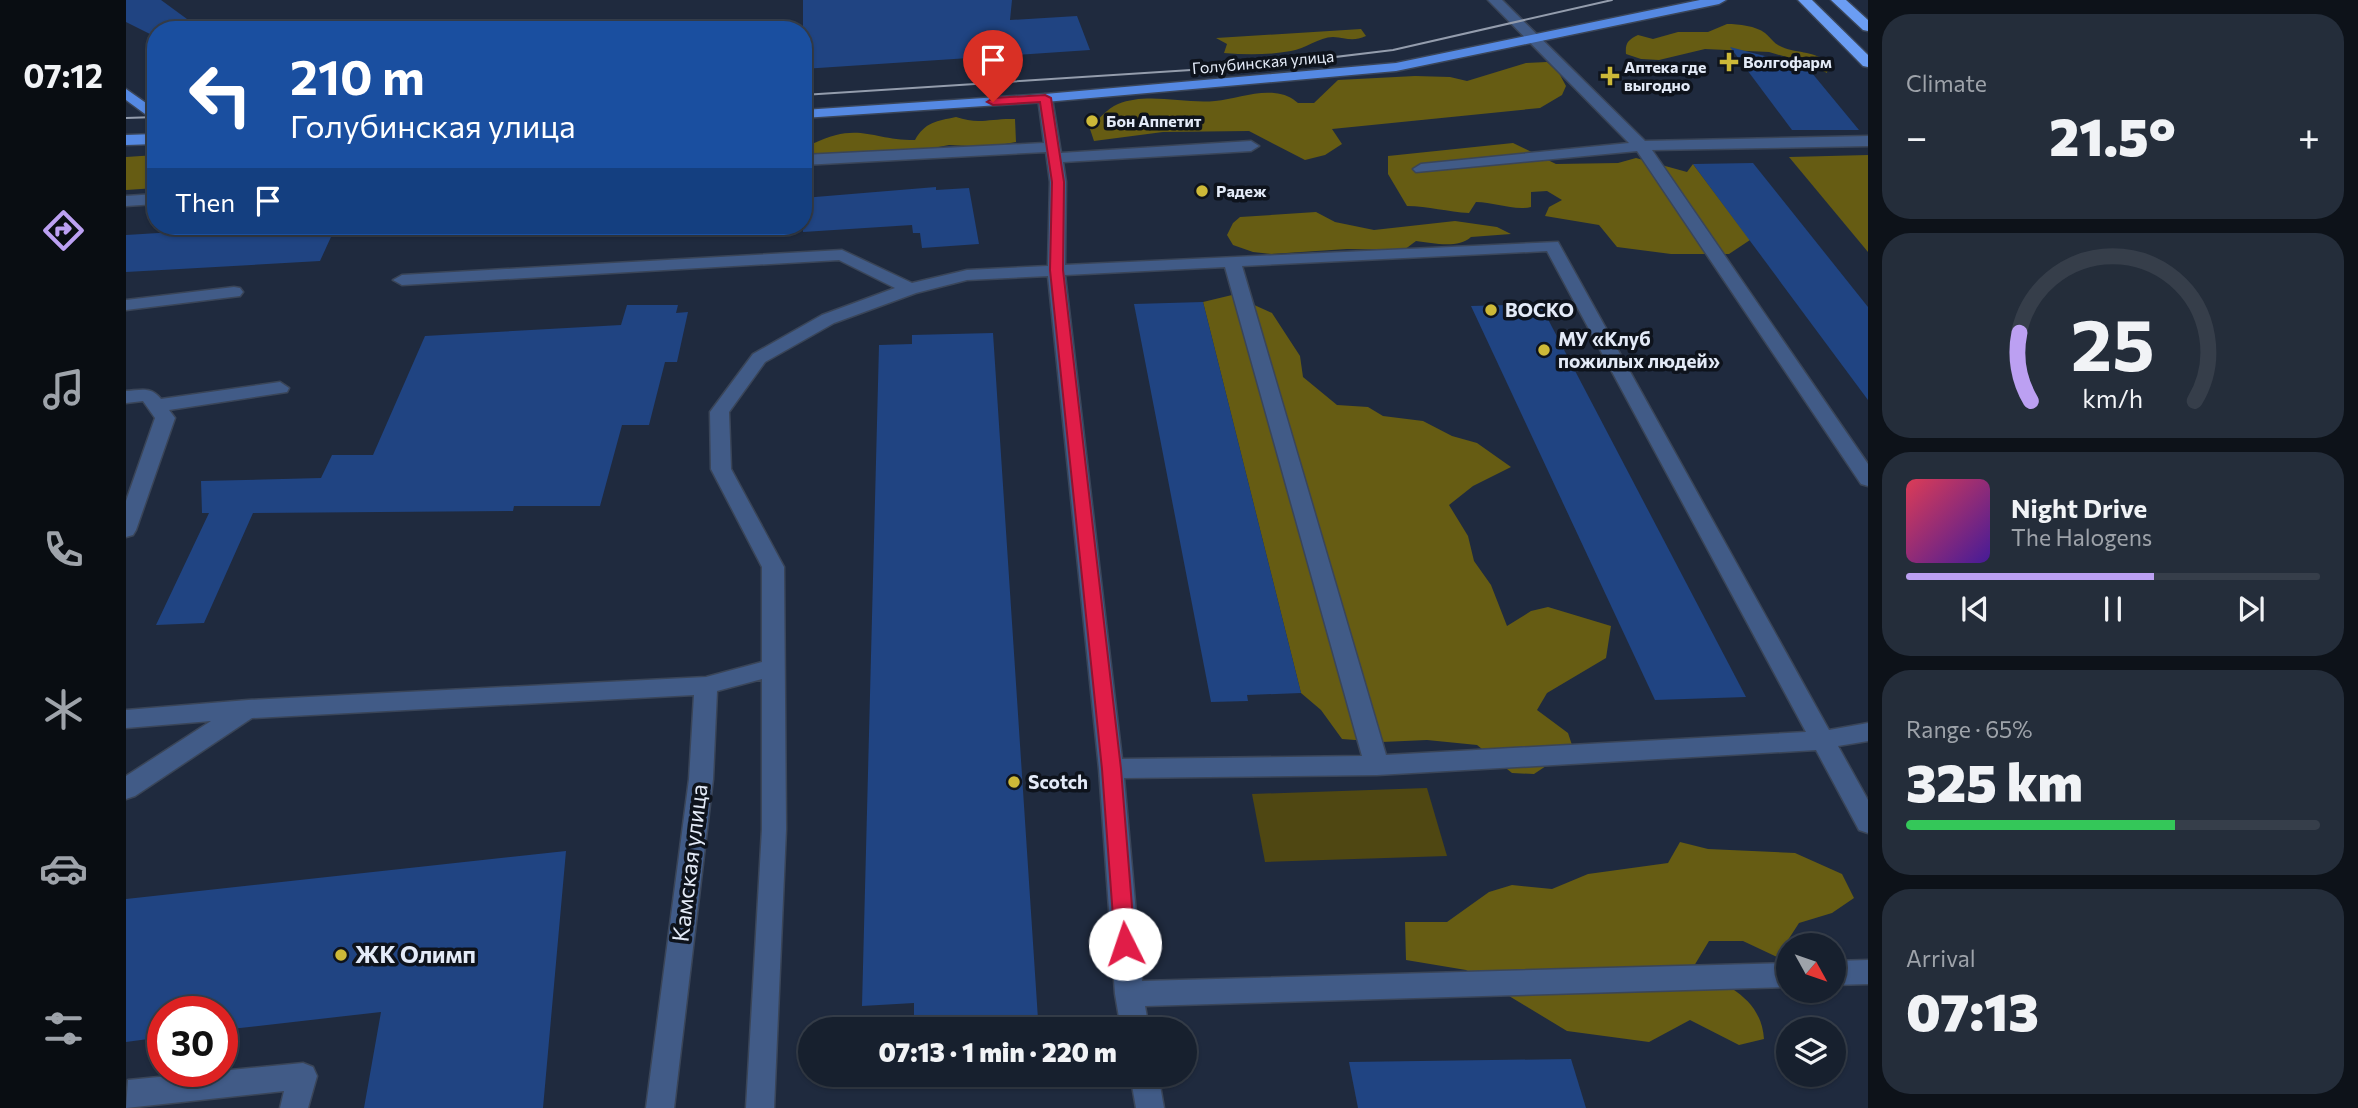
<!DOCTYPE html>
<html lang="en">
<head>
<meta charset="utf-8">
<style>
	body { margin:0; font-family:Commissioner,sans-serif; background:#242d3a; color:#f1f3f6; height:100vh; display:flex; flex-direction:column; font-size:26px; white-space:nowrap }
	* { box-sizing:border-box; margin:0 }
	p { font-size:23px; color:#9ea3aa }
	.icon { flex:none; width:38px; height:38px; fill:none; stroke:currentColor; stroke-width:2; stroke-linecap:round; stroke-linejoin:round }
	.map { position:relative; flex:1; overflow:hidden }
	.side { display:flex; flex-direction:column; gap:14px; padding:14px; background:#0d1219; width:490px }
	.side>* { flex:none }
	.banner { position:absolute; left:21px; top:21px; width:665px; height:214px; border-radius:28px; box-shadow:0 2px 5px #0004,0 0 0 2px #363e4a; background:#1a4fa0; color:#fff; overflow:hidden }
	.needle { width:46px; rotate:130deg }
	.controls { position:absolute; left:1650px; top:933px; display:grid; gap:14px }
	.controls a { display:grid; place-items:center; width:70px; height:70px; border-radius:50%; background:#17202e; box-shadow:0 2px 5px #0004,0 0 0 2px #363e4a; font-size:35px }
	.speed { position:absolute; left:21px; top:996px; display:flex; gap:14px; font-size:35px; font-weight:700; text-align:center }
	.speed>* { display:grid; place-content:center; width:91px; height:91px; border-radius:50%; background:#17202e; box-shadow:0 2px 5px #0004,0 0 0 2px #363e4a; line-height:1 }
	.speed .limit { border:10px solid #d22; background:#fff; color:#111 }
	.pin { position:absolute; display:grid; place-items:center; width:60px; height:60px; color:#fff; margin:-72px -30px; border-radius:50% 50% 50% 0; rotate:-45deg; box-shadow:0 0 7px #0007 }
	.pin .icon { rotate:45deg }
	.me { position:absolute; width:77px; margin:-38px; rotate:356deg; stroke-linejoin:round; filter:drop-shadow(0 0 5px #0008) }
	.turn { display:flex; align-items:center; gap:24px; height:147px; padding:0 28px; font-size:32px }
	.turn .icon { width:91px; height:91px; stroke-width:2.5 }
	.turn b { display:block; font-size:49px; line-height:60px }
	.then { display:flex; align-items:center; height:66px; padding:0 28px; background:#0003; gap:14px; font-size:26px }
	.big { font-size:52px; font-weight:800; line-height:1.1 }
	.side .tile { flex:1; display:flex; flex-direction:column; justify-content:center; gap:10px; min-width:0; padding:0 24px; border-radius:28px; background:#242d3a }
	.side .dial { align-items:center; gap:0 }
	.dial svg { height:182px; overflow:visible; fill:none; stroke:#363e4a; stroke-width:7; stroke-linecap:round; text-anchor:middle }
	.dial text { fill:#f1f3f6; stroke:none }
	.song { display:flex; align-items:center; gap:21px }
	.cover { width:84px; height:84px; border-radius:10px; background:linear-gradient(135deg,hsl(350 70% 55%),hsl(260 70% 35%)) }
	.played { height:7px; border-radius:4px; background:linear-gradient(90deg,#bca0f2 60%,#363e4a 60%) }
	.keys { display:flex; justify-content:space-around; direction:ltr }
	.heat { display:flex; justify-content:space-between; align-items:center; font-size:38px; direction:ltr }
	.charge { height:10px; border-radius:5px; background:linear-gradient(90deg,#34c759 65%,#363e4a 0) }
	.trip { position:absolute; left:672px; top:1017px; width:399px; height:70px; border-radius:35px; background:#17202e; box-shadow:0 2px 5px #0004,0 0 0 2px #363e4a; font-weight:800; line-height:70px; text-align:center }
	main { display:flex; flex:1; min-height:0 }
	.tabs { display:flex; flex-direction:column; width:126px; justify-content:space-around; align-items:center; background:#090d12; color:#9ea3aa }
	.tabs .icon { width:49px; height:49px }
	.tabs .on { color:#bca0f2 }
	.tabs b { font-size:32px; color:#f1f3f6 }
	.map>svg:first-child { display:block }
	.green { fill:#4f4712 }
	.forest { fill:#665c13 }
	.building { fill:#204482 }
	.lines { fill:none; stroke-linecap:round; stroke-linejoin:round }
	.minor-casing { stroke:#3a4558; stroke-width:3 }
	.major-casing { stroke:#3a4558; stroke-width:3 }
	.highway-casing { stroke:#3a4558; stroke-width:3 }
	.minor { fill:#415b87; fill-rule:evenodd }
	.major { fill:#5589e3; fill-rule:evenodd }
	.highway { fill:#6b9df3; fill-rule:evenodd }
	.tram { stroke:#949dad; stroke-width:2 }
	.route { fill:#e11d48; stroke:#92132f; stroke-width:2 }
	.poi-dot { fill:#cdb938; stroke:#0e131c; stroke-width:2.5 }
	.labels { text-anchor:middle; stroke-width:7; stroke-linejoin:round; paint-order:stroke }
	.far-street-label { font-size:16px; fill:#e3eaf7; stroke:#0e131c }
	.far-poi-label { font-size:16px; font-weight:bold; fill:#e3eaf7; stroke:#0e131c; text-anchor:start }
	.poi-label { font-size:19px; font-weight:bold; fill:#e3eaf7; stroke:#0e131c; text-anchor:start }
	.near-street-label { font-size:23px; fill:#e3eaf7; stroke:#0e131c }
	.near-poi-label { font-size:23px; font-weight:bold; fill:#e3eaf7; stroke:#0e131c; text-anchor:start }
</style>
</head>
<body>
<main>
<nav class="tabs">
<b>07:12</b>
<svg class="icon on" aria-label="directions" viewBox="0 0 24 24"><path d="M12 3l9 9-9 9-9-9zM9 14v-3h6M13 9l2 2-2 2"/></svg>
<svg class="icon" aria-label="music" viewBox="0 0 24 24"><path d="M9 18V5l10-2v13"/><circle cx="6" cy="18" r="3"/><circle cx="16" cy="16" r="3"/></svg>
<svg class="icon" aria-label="phone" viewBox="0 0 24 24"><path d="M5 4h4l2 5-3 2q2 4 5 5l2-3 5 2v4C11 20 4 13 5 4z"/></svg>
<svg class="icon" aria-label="climate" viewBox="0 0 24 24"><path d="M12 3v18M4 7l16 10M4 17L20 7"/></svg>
<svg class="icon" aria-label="car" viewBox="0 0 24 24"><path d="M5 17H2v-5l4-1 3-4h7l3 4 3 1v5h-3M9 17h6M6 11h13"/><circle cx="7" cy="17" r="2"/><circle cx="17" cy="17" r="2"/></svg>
<svg class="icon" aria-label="filters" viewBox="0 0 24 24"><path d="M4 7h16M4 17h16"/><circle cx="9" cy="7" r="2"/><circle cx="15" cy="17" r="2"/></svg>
</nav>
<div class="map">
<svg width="1742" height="1108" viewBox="0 0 1742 1108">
	<rect width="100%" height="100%" fill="#1f2a3e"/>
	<!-- green -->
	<polygon class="green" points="1301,788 1321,856 1139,862 1126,794"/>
	<!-- forest -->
	<g class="forest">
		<path d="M1601 24C1613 24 1630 26 1639 33 1645 38 1648 44 1656 47 1672 54 1691 50 1702 65L1701 73 1681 63 1643 52 1579 49 1533 60 1515 59 1500 54C1499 43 1502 40 1512 35L1527 39 1552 32H1582Z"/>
		<path d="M1235 29 1240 36C1227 42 1220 38 1207 37 1193 37 1179 49 1165 51 1143 55 1120 55 1098 53L1101 44 1090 38Z"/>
		<path d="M1421 62 1433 73 1440 86 1436 95 1414 108 1206 129 1216 144 1199 155 1179 160 1123 131 1037 132 968 141 964 129C972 119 981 109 992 104 1022 92 1058 104 1089 101 1108 99 1129 91 1148 93 1159 94 1165 97 1172 103H1188L1212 80 1289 76 1324 77 1341 81 1400 63Z"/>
		<path d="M830 117C853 125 865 118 889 119L890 142 862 147 823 145 781 153 717 152 677 156V126L688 131 683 139 686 144C733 121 745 140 789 140 799 122 811 121 830 117Z"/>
		<path d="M1387 143 1430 164 1492 163 1510 158 1561 172 1567 164 1624 240 1603 254H1545L1491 247 1473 225 1419 216 1423 207 1436 200 1421 191 1405 192V207C1388 211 1368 202 1350 202L1343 213C1322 212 1302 206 1281 206L1262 174V156Z"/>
		<polygon points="30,155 30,188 0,190 0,157"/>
		<polygon points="1742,155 1742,252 1663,157"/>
		<path d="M1190 212 1209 222 1248 230 1329 221 1371 227 1385 234 1345 237C1332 249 1307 243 1290 241L1278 250 1221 249 1145 254 1127 252 1107 245 1101 235 1107 223 1114 217Z"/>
		<polygon points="1106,295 1146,313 1174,356 1177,377 1211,405 1242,407 1257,416 1297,421 1326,436 1351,443 1385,467 1347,486 1323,505 1342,536 1348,561 1365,585 1381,626 1405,611 1422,607 1485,626 1480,658 1421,693 1411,710 1442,733 1447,748 1408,774 1386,773 1351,745 1301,740 1256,742 1216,739 1195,710 1175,693 1077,302"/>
		<path d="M1554 842 1582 849 1669 853 1716 874 1728 898 1706 913 1673 923 1651 957 1617 941H1583L1568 966C1600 986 1635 997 1638 1039L1613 1045 1564 1020 1523 1042 1441 1031 1340 970 1280 960 1279 922H1321L1363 892 1386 885 1426 889 1462 874 1542 863Z"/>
	</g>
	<!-- building -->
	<g class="building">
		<polygon points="0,0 35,0 76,30 30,30 30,37 0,22"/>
		<polygon points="677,0 886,0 884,20 951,16 964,50 677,69"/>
		<polygon points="1604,47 1681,67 1733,130 1666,130"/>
		<polygon points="1627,163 1742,307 1742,400 1567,164"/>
		<polygon points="810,187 810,190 843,188 853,244 796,248 794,233 787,233 786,225 677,232 677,198"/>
		<polygon points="145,226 144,229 210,226 194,261 0,272 0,235"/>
		<polygon points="1077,302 1175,693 1121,695 1122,701 1085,702 1008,304"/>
		<polygon points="1414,304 1620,697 1529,700 1345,306"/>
		<polygon points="501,305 552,305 550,313 562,312 551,362 539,362 523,425 496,425 474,506 388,506 387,511 127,513 78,623 30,625 83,513 76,513 75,481 195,478 206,455 247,455 299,336 495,325"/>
		<polygon points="867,333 912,1019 788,1024 788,1003 736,1006 753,345 786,344 786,335"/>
		<polygon points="440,851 417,1108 238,1108 255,1012 96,1030 96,1012 37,1012 37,1037 0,1042 0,899"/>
		<polygon points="1445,1059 1460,1108 1232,1108 1223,1062"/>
	</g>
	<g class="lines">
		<defs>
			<g id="minor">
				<polygon points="1362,0 1376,0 1519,141 1742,136 1742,146 1526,150 1742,464 1742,486 1735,484 1511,151 1290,172 1287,169 1295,164 1503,143"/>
				<path d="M919 94 926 98 935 153 1125 141 1133 146 1125 151 937 162 940 182 939 265 1432 242 1703 730 1742 723V741L1712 746 1742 800V833L1733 830 1690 750 1251 775 998 778 1016 981 1662 963V987L1019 1006 1023 1029H995L989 994 973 769 922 276 841 280 790 293 708 323 639 362 603 412 605 469 658 567 660 829 648 1108H620L636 829V679L591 691 587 779 548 1108H520L563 779 568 695 126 718 9 796 0 799V776L85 721 0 728V710L122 700 580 677 636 662V567L585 469 584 412 627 354 696 315 769 288 713 260 276 285 267 280 276 275 716 250 786 283 841 270 922 266 924 182 920 152 677 165V155L918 143 912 98ZM1421 251 1680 732 1260 755 1116 266ZM1099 267 1236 756 996 759 939 275Z"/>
				<polygon points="30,194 30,204 0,206 0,196"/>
				<polygon points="108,287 114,288 117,292 114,296 0,310 0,300"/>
				<path d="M154 382 163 388 161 392 43 410 49 418 10 530 7 535 0 537V501L29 418 17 401 0 403V391C15 390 25 386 35 399Z"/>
				<polygon points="1742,960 1742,984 1708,985 1708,961"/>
				<polygon points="177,1063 187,1067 191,1076 182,1108 154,1108 158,1091 0,1108 2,1080"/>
				<polygon points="1004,1074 1032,1074 1038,1108 1010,1108"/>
			</g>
			<g id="major">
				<polygon points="1574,0 1600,0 1593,4 1270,71 919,102 677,118 677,110 919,94 1270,63"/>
				<polygon points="0,89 30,110 30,122 0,100"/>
				<polygon points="30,134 30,144 0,145 0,135"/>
			</g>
			<g id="highway">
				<polygon points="1672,0 1686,0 1742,55 1742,67 1737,66"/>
				<polygon points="1705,0 1720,0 1742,20 1742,31 1737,30"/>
			</g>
		</defs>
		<!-- minor casing -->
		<use href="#minor" class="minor-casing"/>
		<!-- major casing -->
		<use href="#major" class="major-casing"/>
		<!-- highway casing -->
		<use href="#highway" class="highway-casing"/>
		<!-- minor -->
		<use href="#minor" class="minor"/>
		<!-- major -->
		<use href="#major" class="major"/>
		<!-- highway -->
		<use href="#highway" class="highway"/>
		<!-- tram -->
		<g class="tram">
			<polyline points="677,95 1143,65 1267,50 1486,0"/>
			<polyline points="0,118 30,117"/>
		</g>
	</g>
	<!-- route -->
	<polygon class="route" points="919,95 925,98 938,182 937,270 995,769 1009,944 1006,950 999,953 992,950 989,944 976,769 924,270 926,182 914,102 867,105 861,102 867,98"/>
	<!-- markers -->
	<g class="poi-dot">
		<path d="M1599.5 51.5h7v7h7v7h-7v7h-7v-7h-7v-7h7z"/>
		<path d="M1480.5 65.5h7v7h7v7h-7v7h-7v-7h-7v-7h7z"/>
		<circle cx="966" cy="121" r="7"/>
		<circle cx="1076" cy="191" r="7"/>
		<circle cx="1365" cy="310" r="7"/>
		<circle cx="1418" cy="350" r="7"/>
		<circle cx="888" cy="782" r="7"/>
		<circle cx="215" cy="955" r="7"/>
	</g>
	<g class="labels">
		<!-- far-street labels -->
		<g class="far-street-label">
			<text transform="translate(1137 62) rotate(-5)" y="6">Голубинская улица</text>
		</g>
		<!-- far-poi labels -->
		<g class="far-poi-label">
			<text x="1617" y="68">Волгофарм</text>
			<text x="1498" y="73">Аптека где<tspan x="1498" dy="18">выгодно</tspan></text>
			<text x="980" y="127">Бон Аппетит</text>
			<text x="1090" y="197">Радеж</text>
		</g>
		<!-- poi labels -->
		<g class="poi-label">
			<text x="1379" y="317">ВОСКО</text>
			<text x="1432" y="346">МУ «Клуб<tspan x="1432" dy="22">пожилых людей»</tspan></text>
			<text x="902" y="789">Scotch</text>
		</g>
		<!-- near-street labels -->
		<g class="near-street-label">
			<text transform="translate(564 863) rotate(-83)" y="8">Камская улица</text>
		</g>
		<!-- near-poi labels -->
		<g class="near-poi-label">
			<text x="229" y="963">ЖК Олимп</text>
		</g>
	</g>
</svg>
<div class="controls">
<a><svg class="needle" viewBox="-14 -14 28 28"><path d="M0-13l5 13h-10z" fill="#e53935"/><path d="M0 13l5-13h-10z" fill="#9ea3aa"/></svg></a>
<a><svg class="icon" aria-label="layers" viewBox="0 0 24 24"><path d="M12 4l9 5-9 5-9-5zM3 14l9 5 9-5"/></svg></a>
</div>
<div class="speed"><div class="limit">30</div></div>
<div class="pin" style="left:867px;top:102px;background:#d93025"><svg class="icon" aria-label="arrive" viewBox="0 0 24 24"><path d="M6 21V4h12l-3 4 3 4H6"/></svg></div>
<svg class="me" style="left:999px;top:944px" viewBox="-20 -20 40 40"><circle r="19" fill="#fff"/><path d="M0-13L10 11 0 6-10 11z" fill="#e11d48"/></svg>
<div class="trip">07:13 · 1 min · 220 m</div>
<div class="banner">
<div class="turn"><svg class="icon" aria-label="left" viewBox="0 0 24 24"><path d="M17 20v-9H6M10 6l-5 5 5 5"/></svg><div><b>210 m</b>Голубинская улица</div></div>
<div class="then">Then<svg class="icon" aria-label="arrive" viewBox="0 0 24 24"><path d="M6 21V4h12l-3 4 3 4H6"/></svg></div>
</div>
</div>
<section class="side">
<div class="tile"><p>Climate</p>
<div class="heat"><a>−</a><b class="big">21.5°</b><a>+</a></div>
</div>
<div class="tile dial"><svg viewBox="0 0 100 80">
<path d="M14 69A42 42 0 1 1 86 69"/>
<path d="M14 69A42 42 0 0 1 9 39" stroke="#bca0f2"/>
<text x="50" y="56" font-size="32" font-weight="700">25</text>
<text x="50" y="72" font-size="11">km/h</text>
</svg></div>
<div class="tile">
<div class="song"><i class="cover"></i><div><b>Night Drive</b><p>The Halogens</p></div></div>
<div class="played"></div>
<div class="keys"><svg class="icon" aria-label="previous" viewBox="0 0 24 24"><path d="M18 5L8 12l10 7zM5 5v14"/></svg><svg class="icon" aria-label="pause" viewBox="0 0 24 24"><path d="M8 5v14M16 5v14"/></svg><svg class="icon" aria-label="next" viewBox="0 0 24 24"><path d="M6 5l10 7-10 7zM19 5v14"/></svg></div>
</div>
<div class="tile"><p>Range · 65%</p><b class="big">325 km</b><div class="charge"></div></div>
<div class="tile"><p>Arrival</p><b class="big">07:13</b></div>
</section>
</main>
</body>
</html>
